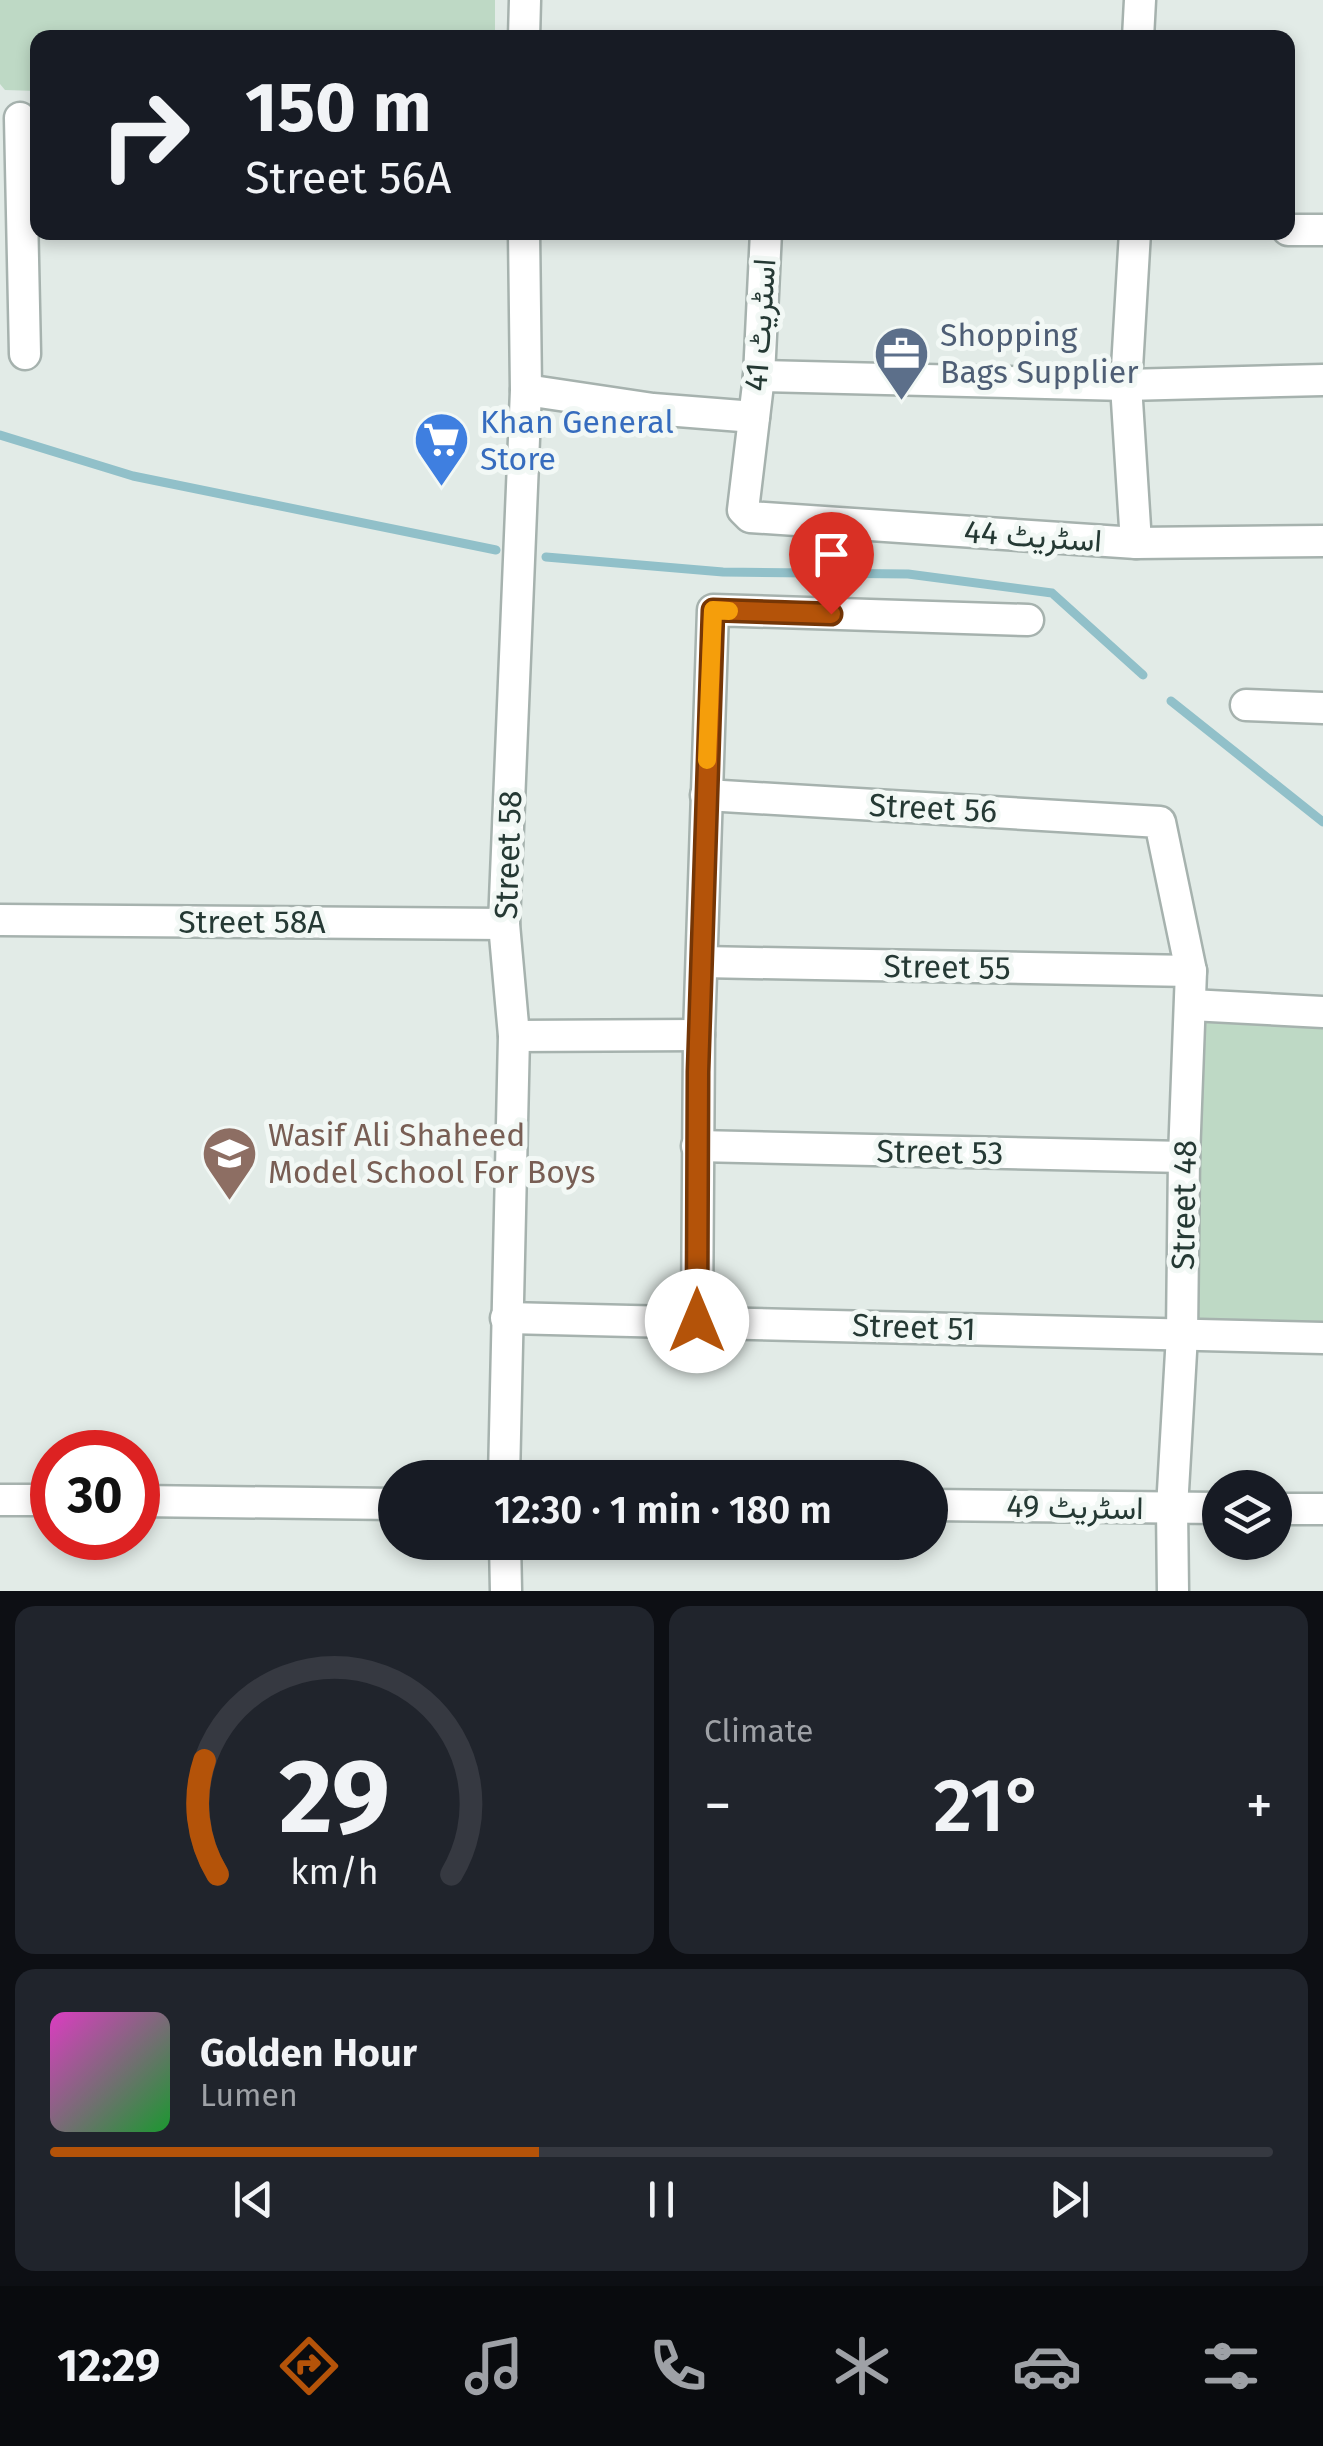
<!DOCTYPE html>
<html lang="en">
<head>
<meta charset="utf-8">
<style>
	body { margin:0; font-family:"Fira Sans",Vazirmatn,sans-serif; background:#20242c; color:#f1f3f6; height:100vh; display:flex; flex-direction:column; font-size:38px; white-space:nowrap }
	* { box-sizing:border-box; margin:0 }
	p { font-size:32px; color:#9ea1a6 }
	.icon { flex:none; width:55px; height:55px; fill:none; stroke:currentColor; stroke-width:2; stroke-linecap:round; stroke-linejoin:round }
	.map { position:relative; height:1591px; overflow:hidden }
	.panel { display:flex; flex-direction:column; gap:15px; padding:15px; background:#0d0f14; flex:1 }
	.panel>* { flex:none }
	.banner { position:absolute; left:30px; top:30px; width:1265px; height:210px; border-radius:20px; box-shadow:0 5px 15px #0003; background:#171b24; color:#f1f3f6; overflow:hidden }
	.controls { position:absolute; left:1202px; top:1470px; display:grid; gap:20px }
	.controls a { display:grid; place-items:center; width:90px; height:90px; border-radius:50%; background:#171b24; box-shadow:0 5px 15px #0003; font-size:50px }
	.speed { position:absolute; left:30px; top:1430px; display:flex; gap:20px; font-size:50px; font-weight:700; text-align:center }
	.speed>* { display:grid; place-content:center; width:130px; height:130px; border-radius:50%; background:#171b24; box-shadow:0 5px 15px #0003; line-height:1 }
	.speed .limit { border:15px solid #d22; background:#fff; color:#111 }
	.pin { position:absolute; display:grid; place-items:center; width:85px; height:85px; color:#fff; margin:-102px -42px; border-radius:50% 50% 50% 0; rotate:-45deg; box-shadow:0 0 10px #0007 }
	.pin .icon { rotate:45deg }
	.me { position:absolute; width:110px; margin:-55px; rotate:0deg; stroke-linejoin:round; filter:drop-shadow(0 0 8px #0008) }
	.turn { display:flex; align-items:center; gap:35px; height:210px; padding:0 50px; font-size:45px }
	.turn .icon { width:130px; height:130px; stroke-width:2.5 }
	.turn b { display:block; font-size:70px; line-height:85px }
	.big { font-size:75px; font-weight:600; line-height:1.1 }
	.panel .tile { flex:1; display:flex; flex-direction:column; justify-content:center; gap:15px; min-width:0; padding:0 35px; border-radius:20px; background:#20242c }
	.panel .dial { align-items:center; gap:0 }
	.dial svg { height:260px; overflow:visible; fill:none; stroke:#363941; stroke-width:7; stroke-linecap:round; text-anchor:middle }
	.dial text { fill:#f1f3f6; stroke:none }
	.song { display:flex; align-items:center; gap:30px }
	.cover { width:120px; height:120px; border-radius:15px; background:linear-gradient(135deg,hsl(310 70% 55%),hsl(130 70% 35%)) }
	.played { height:10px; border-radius:5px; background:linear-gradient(90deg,#b45309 40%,#363941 40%) }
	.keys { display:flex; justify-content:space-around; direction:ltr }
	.heat { display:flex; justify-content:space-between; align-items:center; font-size:55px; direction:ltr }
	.panel .tiles { flex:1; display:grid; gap:15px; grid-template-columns:1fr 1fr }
	.tile:last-child { grid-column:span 2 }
	.trip { position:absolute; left:378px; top:1460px; width:570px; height:100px; border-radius:50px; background:#171b24; box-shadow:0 5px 15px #0003; font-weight:600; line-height:100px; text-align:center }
	.dock { display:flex; height:160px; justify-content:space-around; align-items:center; background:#090b0e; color:#9ea1a6 }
	.dock .icon { width:70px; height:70px }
	.dock .current { color:#b45309 }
	.dock b { font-size:45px; color:#f1f3f6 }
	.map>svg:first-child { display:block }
	.green { fill:#bed9c5 }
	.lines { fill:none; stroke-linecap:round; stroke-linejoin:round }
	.stream { stroke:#91c0c9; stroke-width:9 }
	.minor-casing { stroke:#a6b2ae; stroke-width:35 }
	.minor { stroke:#fff; stroke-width:30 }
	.route-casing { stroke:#753606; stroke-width:25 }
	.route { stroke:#b45309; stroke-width:18 }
	.slow { stroke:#f59e0b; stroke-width:18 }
	.labels { text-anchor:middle; stroke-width:10; stroke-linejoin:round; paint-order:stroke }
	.street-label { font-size:32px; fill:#253934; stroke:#f2f8f5 }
	.service-label { font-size:32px; fill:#4e5e75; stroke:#f2f8f5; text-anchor:start }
	.shop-label { font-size:32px; fill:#366cbe; stroke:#f2f8f5; text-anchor:start }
	.education-label { font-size:32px; fill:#785e54; stroke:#f2f8f5; text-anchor:start }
</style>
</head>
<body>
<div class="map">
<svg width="1323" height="1591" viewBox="0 0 1323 1591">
	<rect width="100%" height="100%" fill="#e2ebe7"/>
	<!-- green -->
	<g class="green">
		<polygon points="0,0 495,0 495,37 38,38 37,91 5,90 0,84"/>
		<polygon points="1202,1018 1323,1021 1323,1324 1193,1321"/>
	</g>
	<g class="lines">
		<!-- stream -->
		<g class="stream">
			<polyline points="0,435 133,476 496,550"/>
			<polyline points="546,557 723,572 908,574 1052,593 1143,675"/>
			<polyline points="1171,701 1323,822"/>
		</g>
		<defs>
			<g id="minor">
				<polyline points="524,38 525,0"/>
				<polyline points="1138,38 1140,0"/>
				<polyline points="20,118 25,354"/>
				<polyline points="1288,230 1323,230"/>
				<polyline points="766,232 759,376 743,510 750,517 1136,543 1323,541"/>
				<polyline points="1135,232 1126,385 1136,543"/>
				<polyline points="759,376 1126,385 1323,380"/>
				<polyline points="526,390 653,409 754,417"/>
				<polyline points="1246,705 1323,708"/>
				<polyline points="706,795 1160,822 1191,971 1184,1157 1182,1335 1172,1508 1173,1591"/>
				<polyline points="0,920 504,924"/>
				<polyline points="702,962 1191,971"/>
				<polyline points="1191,1005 1323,1012"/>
				<polyline points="514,1036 699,1035"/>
				<polyline points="697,1146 1184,1157"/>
				<polyline points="506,1318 1323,1338"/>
				<polyline points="697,1321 699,1035 713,610 1028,620"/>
				<polyline points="504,1478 514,1036 504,924 526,390 524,232"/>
				<polyline points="0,1500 52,1500"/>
				<polyline points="138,1501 395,1504"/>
				<polyline points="930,1505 1220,1508"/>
				<polyline points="1275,1509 1323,1509"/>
				<polyline points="505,1542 506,1591"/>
			</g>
		</defs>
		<!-- minor casing -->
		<use href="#minor" class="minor-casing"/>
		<!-- minor -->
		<use href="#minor" class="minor"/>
	</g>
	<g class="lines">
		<defs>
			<polyline id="route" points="697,1321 698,1072 713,610 831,614"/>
		</defs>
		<!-- route casing -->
		<use href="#route" class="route-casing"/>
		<!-- route -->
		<use href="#route" class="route"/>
		<!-- slow -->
		<polyline class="slow" points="707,760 713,610 729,611"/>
	</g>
	<!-- icons -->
	<defs>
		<symbol id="office-pin" viewBox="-11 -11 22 30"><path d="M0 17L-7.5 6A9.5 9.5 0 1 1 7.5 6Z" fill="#5c6f8a" stroke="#f2f8f5"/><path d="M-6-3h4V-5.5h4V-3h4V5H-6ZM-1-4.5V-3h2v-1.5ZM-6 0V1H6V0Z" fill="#fff"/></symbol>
		<symbol id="supermarket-pin" viewBox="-11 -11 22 30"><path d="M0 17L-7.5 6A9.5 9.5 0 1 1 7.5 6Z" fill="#3f7fe0" stroke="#f2f8f5"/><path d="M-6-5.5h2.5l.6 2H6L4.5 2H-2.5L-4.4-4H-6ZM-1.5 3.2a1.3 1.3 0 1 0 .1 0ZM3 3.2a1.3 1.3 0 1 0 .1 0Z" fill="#fff"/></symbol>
		<symbol id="school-pin" viewBox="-11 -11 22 30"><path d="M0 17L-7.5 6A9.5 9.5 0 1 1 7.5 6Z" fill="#8d6e63" stroke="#f2f8f5"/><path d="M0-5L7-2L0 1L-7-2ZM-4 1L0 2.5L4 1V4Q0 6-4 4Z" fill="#fff"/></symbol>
	</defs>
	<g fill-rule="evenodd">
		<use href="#office-pin" x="870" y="322" width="63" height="86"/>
		<use href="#supermarket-pin" x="410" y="408" width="63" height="86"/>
		<use href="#school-pin" x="198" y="1122" width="63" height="86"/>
	</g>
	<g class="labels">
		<!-- street labels -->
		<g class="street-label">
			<text transform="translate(760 325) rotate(-86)" y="11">اسٹریٹ 41</text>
			<text transform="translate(1033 536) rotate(4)" y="11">اسٹریٹ 44</text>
			<text transform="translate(933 808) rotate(3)" y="11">Street 56</text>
			<text transform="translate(508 855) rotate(-88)" y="11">Street 58</text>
			<text x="252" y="933">Street 58A</text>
			<text transform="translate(947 967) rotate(1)" y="11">Street 55</text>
			<text transform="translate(940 1152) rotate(1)" y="11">Street 53</text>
			<text transform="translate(1184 1205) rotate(-89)" y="11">Street 48</text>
			<text transform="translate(914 1327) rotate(2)" y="11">Street 51</text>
			<text transform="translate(1075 1507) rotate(1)" y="11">اسٹریٹ 49</text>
		</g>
		<!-- service labels -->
		<g class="service-label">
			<text x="940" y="346">Shopping<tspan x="940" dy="37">Bags Supplier</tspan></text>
		</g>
		<!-- shop labels -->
		<g class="shop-label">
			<text x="480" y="433">Khan General<tspan x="480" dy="37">Store</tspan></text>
		</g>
		<!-- education labels -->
		<g class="education-label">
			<text x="268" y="1146">Wasif Ali Shaheed<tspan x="268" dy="37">Model School For Boys</tspan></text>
		</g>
	</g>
</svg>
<div class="controls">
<a><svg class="icon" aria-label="layers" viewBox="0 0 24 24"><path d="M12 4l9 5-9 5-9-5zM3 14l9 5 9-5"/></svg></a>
</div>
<div class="speed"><div class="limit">30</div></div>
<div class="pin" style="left:831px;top:614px;background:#d93025"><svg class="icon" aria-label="arrive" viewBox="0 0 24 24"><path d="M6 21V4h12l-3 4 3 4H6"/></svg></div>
<svg class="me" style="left:697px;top:1321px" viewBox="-20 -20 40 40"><circle r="19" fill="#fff"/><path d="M0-13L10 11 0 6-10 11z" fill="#b45309"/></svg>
<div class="trip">12:30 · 1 min · 180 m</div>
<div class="banner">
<div class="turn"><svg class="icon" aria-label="right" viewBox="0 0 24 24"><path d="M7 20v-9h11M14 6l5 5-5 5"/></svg><div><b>150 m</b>Street 56A</div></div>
</div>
</div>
<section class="panel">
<div class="tiles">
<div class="tile dial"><svg viewBox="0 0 100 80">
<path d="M14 69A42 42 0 1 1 86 69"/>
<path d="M14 69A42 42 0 0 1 10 34" stroke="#b45309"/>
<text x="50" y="56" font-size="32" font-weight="700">29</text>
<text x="50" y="72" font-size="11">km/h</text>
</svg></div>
<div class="tile"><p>Climate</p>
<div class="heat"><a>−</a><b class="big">21°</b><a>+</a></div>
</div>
<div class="tile">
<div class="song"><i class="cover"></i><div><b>Golden Hour</b><p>Lumen</p></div></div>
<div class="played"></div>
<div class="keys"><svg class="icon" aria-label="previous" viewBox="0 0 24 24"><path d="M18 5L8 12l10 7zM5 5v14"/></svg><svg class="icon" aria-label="pause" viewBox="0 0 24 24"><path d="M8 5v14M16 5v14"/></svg><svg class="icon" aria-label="next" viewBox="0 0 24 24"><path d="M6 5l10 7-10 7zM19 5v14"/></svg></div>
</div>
</div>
</section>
<nav class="dock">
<b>12:29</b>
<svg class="icon current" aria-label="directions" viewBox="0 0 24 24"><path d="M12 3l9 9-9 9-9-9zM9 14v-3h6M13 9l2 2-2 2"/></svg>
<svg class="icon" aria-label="music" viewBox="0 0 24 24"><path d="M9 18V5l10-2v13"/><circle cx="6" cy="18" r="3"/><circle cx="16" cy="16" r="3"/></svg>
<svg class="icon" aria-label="phone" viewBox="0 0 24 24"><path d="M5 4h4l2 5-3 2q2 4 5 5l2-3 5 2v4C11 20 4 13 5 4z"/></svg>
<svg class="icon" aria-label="climate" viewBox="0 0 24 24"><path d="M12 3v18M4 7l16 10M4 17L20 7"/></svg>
<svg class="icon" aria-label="car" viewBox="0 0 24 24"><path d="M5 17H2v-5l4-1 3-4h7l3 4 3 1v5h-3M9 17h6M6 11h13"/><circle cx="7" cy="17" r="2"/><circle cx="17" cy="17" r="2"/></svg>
<svg class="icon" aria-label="filters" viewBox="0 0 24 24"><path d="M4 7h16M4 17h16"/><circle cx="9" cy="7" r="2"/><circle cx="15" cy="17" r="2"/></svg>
</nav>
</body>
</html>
